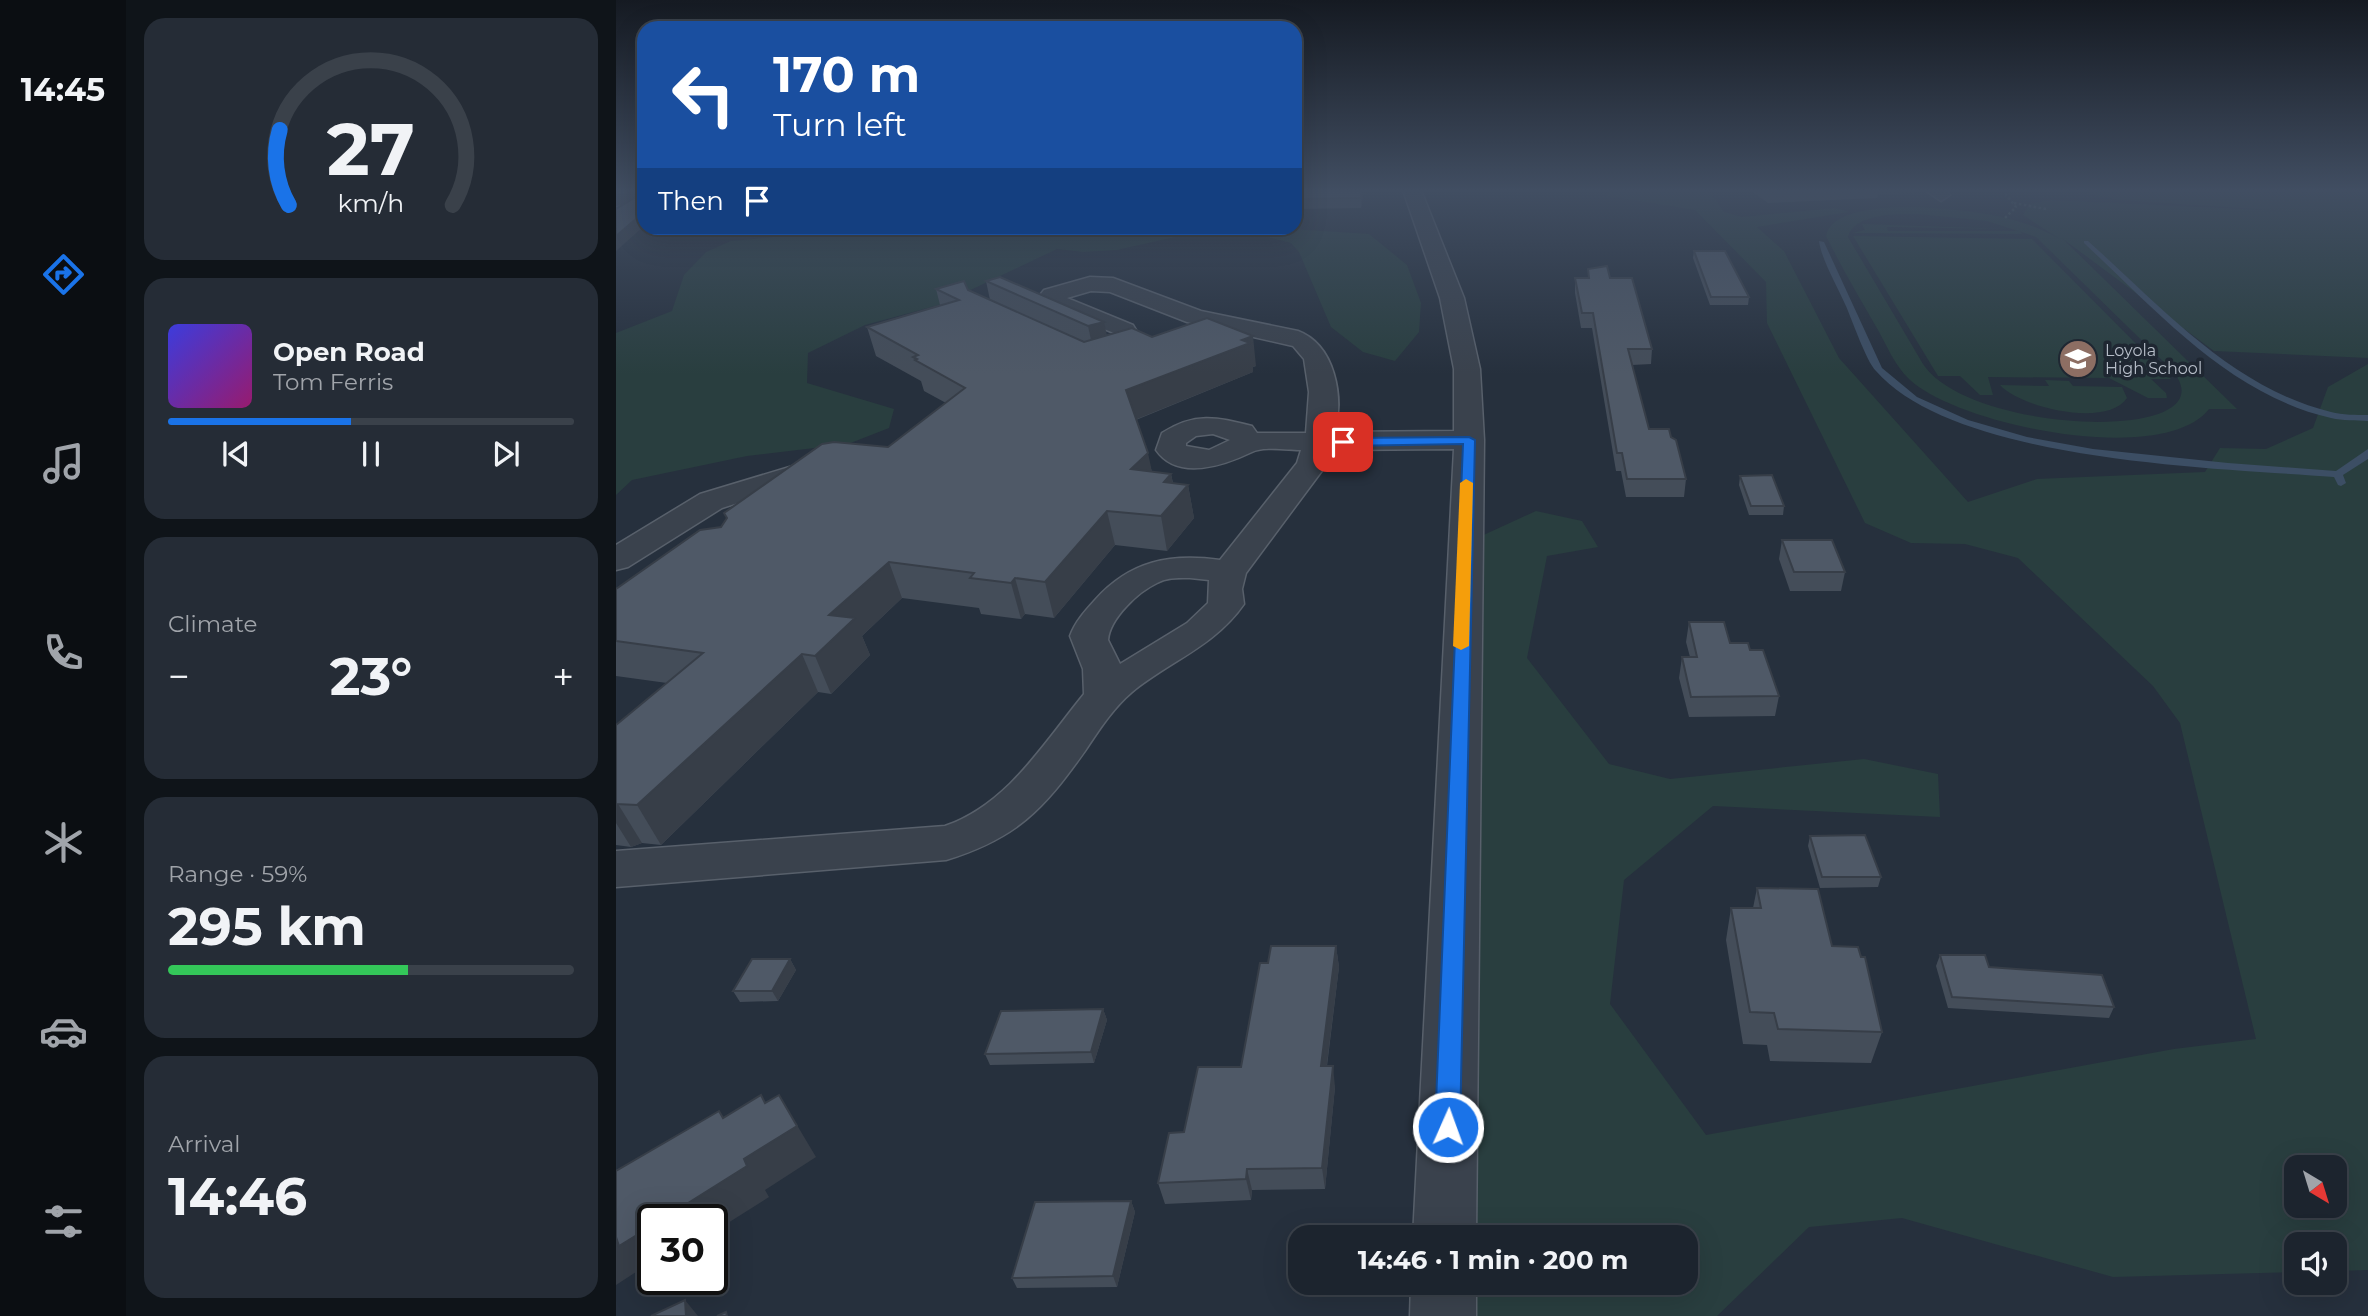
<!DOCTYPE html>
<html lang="en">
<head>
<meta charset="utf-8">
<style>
	body { margin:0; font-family:Montserrat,sans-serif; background:#252c36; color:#f1f3f6; height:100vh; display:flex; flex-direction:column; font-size:26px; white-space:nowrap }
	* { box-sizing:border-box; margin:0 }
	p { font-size:23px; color:#a0a4aa }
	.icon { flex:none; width:38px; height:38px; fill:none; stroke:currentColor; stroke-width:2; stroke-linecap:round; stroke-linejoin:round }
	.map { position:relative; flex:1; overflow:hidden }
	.sheet { display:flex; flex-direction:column; gap:18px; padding:18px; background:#0f1419; width:490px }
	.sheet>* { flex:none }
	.guide { position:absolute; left:21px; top:21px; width:665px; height:214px; border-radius:21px; box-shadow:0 7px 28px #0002,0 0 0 2px #3a414a; background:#1a4fa0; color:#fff; overflow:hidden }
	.needle { width:46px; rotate:142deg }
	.fabs { position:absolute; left:1668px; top:1155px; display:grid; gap:14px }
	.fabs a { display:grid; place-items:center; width:63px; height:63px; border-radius:14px; background:#1c242e; box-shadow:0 7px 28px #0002,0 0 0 2px #3a414a; font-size:35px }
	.speed { position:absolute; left:21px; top:1204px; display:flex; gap:14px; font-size:35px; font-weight:700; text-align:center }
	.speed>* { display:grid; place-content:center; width:91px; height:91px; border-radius:50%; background:#1c242e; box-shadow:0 7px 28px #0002,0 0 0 2px #3a414a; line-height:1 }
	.speed .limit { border:4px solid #111; border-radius:10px; background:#fff; color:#111 }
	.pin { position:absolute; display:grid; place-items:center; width:60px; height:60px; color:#fff; margin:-30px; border-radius:14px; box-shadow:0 4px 10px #0006 }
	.me { position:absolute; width:77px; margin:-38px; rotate:2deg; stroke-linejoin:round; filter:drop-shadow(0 0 5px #0008) }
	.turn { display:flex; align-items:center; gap:24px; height:147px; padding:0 21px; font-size:32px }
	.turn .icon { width:91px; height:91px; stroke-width:2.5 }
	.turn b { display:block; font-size:49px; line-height:60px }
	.then { display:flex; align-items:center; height:66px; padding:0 21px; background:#0003; gap:14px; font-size:26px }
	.big { font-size:52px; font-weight:700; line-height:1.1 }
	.sheet .tile { flex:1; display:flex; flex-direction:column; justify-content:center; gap:10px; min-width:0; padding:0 24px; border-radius:21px; background:#252c36 }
	.sheet .dial { align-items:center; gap:0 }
	.dial svg { height:182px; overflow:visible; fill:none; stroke:#3a414a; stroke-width:7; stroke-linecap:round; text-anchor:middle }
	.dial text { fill:#f1f3f6; stroke:none }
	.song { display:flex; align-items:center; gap:21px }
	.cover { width:84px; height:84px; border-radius:10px; background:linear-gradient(135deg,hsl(240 70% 55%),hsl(320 70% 35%)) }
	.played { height:7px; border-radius:4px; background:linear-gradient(90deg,#1a73e8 45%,#3a414a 45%) }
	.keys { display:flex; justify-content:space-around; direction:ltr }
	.heat { display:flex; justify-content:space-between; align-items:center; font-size:38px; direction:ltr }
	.charge { height:10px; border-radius:5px; background:linear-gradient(90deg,#34c759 59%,#3a414a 0) }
	.trip { position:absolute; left:672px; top:1225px; width:410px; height:70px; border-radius:21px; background:#1c242e; box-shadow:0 7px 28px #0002,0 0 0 2px #3a414a; font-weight:700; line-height:70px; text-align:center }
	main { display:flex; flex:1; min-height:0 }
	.dock { display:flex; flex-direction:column; width:126px; justify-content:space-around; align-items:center; background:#0b0e12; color:#a0a4aa }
	.dock .icon { width:49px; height:49px }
	.dock .selected { color:#1a73e8 }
	.dock b { font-size:32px; color:#f1f3f6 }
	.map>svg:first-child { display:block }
	.green { fill:#293e3f; fill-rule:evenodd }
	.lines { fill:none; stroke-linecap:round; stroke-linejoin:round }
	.stream { fill:#3c4e64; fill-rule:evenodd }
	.minor-casing { stroke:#58606b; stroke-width:3 }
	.path { stroke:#485b5d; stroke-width:2.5; stroke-dasharray:2.5 2.5; stroke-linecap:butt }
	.minor { fill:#3a424d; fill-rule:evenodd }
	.wall { fill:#444d59 }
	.shaded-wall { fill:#373e48 }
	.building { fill:#4f5967; stroke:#373e48; stroke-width:2 }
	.route { fill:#1a73e8; stroke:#114b97; stroke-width:2 }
	.slow { fill:#f59e0b }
	.labels { text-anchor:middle; stroke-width:7; stroke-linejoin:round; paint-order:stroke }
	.far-poi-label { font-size:16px; fill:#b6bdc8; stroke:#1f2732; text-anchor:start }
</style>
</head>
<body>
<main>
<nav class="dock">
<b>14:45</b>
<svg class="icon selected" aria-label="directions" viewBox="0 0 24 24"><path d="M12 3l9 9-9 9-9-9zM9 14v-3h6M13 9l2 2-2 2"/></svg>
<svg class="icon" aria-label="music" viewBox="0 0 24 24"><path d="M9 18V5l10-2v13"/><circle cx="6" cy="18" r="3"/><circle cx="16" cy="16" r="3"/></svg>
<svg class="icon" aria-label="phone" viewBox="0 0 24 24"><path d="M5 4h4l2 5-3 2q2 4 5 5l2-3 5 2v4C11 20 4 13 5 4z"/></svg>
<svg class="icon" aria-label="climate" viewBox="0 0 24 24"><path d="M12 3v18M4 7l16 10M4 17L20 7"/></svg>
<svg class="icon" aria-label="car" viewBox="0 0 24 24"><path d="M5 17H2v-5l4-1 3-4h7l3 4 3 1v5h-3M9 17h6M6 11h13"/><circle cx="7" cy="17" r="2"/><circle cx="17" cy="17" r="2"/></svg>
<svg class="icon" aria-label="filters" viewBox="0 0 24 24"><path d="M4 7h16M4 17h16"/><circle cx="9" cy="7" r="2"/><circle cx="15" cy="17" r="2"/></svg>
</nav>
<section class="sheet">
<div class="tile dial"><svg viewBox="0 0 100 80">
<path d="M14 69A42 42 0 1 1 86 69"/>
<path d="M14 69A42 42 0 0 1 10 36" stroke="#1a73e8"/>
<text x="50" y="56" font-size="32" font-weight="700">27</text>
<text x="50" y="72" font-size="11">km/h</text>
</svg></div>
<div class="tile">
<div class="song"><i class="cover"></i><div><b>Open Road</b><p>Tom Ferris</p></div></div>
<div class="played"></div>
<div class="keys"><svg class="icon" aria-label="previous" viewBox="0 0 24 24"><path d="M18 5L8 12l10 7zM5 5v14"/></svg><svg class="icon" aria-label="pause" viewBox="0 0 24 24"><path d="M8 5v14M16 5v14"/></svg><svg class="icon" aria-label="next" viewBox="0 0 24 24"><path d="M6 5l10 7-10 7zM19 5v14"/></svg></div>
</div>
<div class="tile"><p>Climate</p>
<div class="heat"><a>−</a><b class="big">23°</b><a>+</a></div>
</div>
<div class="tile"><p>Range · 59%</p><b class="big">295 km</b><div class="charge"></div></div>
<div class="tile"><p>Arrival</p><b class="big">14:46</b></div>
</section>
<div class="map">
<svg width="1752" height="1316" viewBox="0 0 1752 1316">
	<rect width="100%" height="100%" fill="#26303d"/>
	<!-- green -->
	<g class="green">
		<path d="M993 190H1093L1108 212 1126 217 1219 208 1233 212 1141 227 1168 251 1223 358 1352 502 1421 479 1589 472 1604 448 1650 449 1697 428 1712 387 1752 364V1270L1719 1271 1718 1244H1680V1272L1497 1277 1286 1218 1193 1227 1101 1316H859V1283H1069V1237H859L861 538 920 511 966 521 982 547 931 556 911 658 993 764 1054 779 1248 759 1322 774 1324 817 1097 806 1008 880 994 1004 1090 1135 1558 1049 1640 1039 1564 723 1537 686 1402 558 1349 544 1295 543 1249 523 1151 323 1150 282 1079 210 992 196ZM1680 1167H1718V1206H1680Z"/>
		<path d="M1473 190H1752V358L1598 351 1447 239 1621 409H1593C1547 468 1341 425 1293 379 1279 366 1271 346 1262 330 1244 299 1226 268 1210 236 1218 193 1349 209 1381 216 1403 221 1423 227 1442 238L1407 215 1413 204 1435 200 1670 211 1504 200 1473 194ZM1302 214 1371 221 1420 237 1556 370C1619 445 1353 435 1307 364L1232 237C1238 213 1282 214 1302 214Z"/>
		<polygon points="1246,224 1394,229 1271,227 1272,231 1404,231 1406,234 1236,233 1249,230"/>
		<polygon points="660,228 753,234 791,265 805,303 803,332 779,361 747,352 715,327 683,252 675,243 652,237 559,237 501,250 467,252 441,249 323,305 249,325 192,353 191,383 278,409 273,428 232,444 131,456 16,480 0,495 0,333 56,311 68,275 90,252 115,241 229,231 323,234 434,229 526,233"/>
		<polygon points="1237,236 1416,239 1555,379 1535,379 1550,393 1551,398 1532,398 1493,378 1372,377 1377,395 1364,395 1344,376 1322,376"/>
		<path d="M1429 380 1453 381 1457 386 1506 387 1511 398C1491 428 1405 408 1384 385L1433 386Z"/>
	</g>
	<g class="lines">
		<!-- stream -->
		<g class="stream">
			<path d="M1203 241 1208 242 1266 368 1301 397 1352 420 1411 437 1477 449 1612 463 1720 471 1752 449V459L1727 475 1730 483 1725 486 1722 485 1718 477C1601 468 1340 462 1260 371 1250 361 1236 319 1229 304 1221 286 1205 258 1203 241Z"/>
			<path d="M1468 241H1472C1545 306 1616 388 1715 412 1727 415 1740 415 1752 415V421C1740 420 1727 421 1715 418 1614 395 1541 311 1468 243Z"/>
		</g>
		<defs>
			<g id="minor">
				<polygon points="28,190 28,200 0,206 0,194"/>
				<path d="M787 190H805L848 298 864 369 868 440 860 1237H797L838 449 715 450 711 464 630 573 626 589 628 604C599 646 554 661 516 692 497 708 483 730 469 751 427 810 401 838 330 860L0 887V851L329 826C392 804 427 744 468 694L467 669 454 636C459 622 469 611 479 600 514 561 554 553 604 560L681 463 685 450C672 450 647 446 636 452 609 465 562 482 540 450L546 433C579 412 600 417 636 426L641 433H690L693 392 688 359 677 346 571 322 494 292 475 291 451 298 517 325 520 330 517 335 508 337 431 306 424 295 428 290 474 277 497 278 585 311 682 331C719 345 728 396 719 432L838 431V369L824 298ZM597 434 614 440 593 450 570 446V443L580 436ZM574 578 593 580 592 603 571 623 504 664 492 640C494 618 522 592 541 583 552 577 563 578 574 578Z"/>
				<polygon points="1309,190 1329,190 1334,195 1325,201"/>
				<polygon points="200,459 211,462 215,468 211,474 106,508 12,567 0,570 0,545 84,494"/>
				<polygon points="795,1283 860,1283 860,1316 794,1316"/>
			</g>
		</defs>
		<!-- minor casing -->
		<use href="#minor" class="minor-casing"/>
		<!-- path -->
		<g class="path">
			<polyline points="1386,190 1400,207 1389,218"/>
			<polyline points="1398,203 1430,209"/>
		</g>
		<!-- minor -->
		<use href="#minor" class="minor"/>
	</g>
	<!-- wall -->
	<g class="wall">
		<polygon points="679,190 748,190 745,208 679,209"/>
		<polygon points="1134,190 1302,190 1302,192 1262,195 1261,198 1152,203"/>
		<polygon points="1078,251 1133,297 1132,305 1094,305 1077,258"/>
		<polygon points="972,269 994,278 1036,349 1035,364 1016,365 1033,429 1055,437 1070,479 1068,497 1010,497 1005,471 1000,471 976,328 965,328 959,293 959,278 972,278"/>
		<polygon points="384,277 491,335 536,337 640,366 637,367 637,372 520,420 536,472 555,474 557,483 572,485 578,518 551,551 499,545 438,618 409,614 405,619 365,614 363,608 286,598 246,636 254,655 215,694 202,692 45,845 26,843 15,847 0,845 0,725 51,683 0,676 0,589 105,527 111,519 108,513 272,447 330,403 308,391 305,381 260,356 251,327 324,305 320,289 352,290 374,300 370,281"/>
		<polygon points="1124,476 1168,506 1167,515 1133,515 1123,485"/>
		<polygon points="1166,540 1229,572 1225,591 1174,591 1163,559"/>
		<polygon points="1073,622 1114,643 1134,650 1163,696 1159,716 1073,717 1063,678 1066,657 1074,657 1070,642"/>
		<polygon points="1194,836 1265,877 1262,887 1204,888 1192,846"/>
		<polygon points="1141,888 1216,946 1266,1032 1255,1063 1154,1061 1151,1045 1127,1044 1110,940 1115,908 1137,908"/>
		<polygon points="720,946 723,967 711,1066 719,1087 709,1189 636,1190 635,1200 549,1204 542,1183 625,1067 652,963"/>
		<polygon points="1324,955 1373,967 1498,1007 1493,1018 1332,1008 1320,966"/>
		<polygon points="174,959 180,970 162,1001 124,1002 117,991"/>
		<polygon points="487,1009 491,1020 478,1063 374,1065 369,1054"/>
		<polygon points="515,1201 519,1212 501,1287 401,1288 396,1278"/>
	</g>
	<!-- shaded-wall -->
	<g class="shaded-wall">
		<polygon points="746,190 748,190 745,208 745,198"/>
		<polygon points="1263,190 1302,190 1302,192 1262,195"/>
		<polygon points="28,212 28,226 0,251 0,236"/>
		<polygon points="488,322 493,345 477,349 472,326"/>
		<polygon points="637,336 640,366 637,367 637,372 516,421 510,390"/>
		<polygon points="532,453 539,486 515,469"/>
		<polygon points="555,474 560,499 572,485 578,518 551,551 545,516 548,482"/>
		<polygon points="491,511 499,545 438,618 429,582"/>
		<polygon points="273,562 286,598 246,636 254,655 215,694 199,656 213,615"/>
		<polygon points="399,578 409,614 405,619 395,583"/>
		<polygon points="186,654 202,692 45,845 21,805"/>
		<polygon points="0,804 2,804 26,843 15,847 0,823"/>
		<polygon points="720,946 723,967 708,1087 705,1066"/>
		<polygon points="174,959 180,970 162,1001 156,991"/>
		<polygon points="487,1009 491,1020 478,1063 475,1052"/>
		<polygon points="717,1066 719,1087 709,1189 706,1168"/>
		<polygon points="163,1095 200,1157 149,1190 153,1197 96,1233 96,1220 45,1220 128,1159 169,1133"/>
		<polygon points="631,1169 636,1190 635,1200 630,1179"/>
		<polygon points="515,1201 519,1212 501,1287 497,1276"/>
		<polygon points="37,1225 37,1272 29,1277 23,1270 0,1285 0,1237"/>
		<polygon points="69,1300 82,1316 70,1316"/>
	</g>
	<!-- building -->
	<g class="building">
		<polygon points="679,190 746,190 745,198 679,199"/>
		<polygon points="28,192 28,212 0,236 0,209"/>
		<polygon points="1078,251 1109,251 1133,297 1095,297"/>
		<polygon points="991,266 994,278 1016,278 1036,349 1012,349 1033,429 1053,429 1055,437 1060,440 1070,479 1011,479 1006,453 1001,453 977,313 966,313 959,278 973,278 972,269"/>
		<polygon points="384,277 488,322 472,326 370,281"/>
		<polygon points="348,281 352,290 468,342 516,328 536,337 591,318 637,336 626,340 634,343 510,390 532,453 515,469 555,474 548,482 572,485 545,516 491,511 429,582 399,578 395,583 354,578 358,573 273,562 213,615 239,618 199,656 186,654 21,805 0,804 0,725 87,653 0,641 0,589 84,530 105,527 111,518 108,513 206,444 218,442 272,447 349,388 299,360 301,359 297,357 302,355 251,327 343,300 320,289"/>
		<polygon points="1156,475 1168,506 1135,506 1124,476"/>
		<polygon points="1166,540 1216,540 1229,572 1178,572"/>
		<polygon points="1073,622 1108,622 1114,643 1132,643 1134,650 1147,650 1163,696 1075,697 1066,657 1081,657"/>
		<polygon points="1249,835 1265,877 1206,877 1194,836"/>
		<polygon points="1141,888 1202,889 1216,946 1242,947 1245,957 1249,957 1266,1032 1162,1029 1158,1013 1134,1012 1115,908 1145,908"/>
		<polygon points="655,946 720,946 705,1066 717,1066 706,1168 631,1169 630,1179 542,1183 553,1133 568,1132 582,1067 625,1067 644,963 652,963"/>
		<polygon points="1324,955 1369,955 1373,967 1486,975 1498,1007 1336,997"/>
		<polygon points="136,959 174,959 156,991 117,991"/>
		<polygon points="487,1009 475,1052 369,1054 385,1011"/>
		<polygon points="145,1095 149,1103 163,1095 181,1126 128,1159 131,1166 45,1220 37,1220 37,1225 3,1246 0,1237 0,1171 103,1111 107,1118"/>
		<polygon points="515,1201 497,1276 396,1278 419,1202"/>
		<polygon points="69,1300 70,1316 35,1316"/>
		<polygon points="110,1312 111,1316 101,1316"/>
	</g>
	<!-- sky -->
	<linearGradient id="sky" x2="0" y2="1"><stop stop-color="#151a22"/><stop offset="0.51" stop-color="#414e62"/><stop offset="1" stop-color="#414e62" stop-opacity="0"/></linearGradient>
	<rect width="1752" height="374" fill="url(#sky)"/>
	<!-- route -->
	<polygon class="route" points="853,437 859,440 844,1127 840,1135 832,1138 823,1135 819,1127 847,444 727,446 721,442 727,438"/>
	<!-- slow -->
	<polygon class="slow" points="850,479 857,483 853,646 845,650 837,646 844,483"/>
	<!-- icons -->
	<defs>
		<symbol id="school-disc" viewBox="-11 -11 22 22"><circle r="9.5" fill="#8d6e63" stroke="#1f2732"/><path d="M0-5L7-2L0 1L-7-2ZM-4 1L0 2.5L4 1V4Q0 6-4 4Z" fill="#fff"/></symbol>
	</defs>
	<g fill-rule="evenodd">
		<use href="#school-disc" x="1440" y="337" width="44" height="44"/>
	</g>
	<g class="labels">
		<!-- far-poi labels -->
		<g class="far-poi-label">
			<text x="1489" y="356">Loyola<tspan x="1489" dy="18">High School</tspan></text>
		</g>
	</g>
</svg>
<div class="fabs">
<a><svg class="needle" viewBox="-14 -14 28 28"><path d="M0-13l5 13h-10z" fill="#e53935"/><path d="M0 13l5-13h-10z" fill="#a0a4aa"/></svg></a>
<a><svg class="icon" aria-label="sound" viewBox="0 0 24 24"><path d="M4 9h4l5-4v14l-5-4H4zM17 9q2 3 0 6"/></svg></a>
</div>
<div class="speed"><div class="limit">30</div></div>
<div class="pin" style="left:727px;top:442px;background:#d93025"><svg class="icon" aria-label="arrive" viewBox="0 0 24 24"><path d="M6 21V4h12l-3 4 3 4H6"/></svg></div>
<svg class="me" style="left:832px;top:1127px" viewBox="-20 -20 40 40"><circle r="17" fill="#1a73e8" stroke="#fff" stroke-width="3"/><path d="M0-11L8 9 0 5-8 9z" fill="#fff"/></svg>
<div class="trip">14:46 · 1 min · 200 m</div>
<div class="guide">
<div class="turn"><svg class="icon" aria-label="left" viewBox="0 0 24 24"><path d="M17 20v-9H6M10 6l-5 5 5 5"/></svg><div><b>170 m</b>Turn left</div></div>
<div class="then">Then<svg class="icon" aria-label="arrive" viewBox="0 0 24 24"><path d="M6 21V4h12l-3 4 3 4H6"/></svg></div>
</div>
</div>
</main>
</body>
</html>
